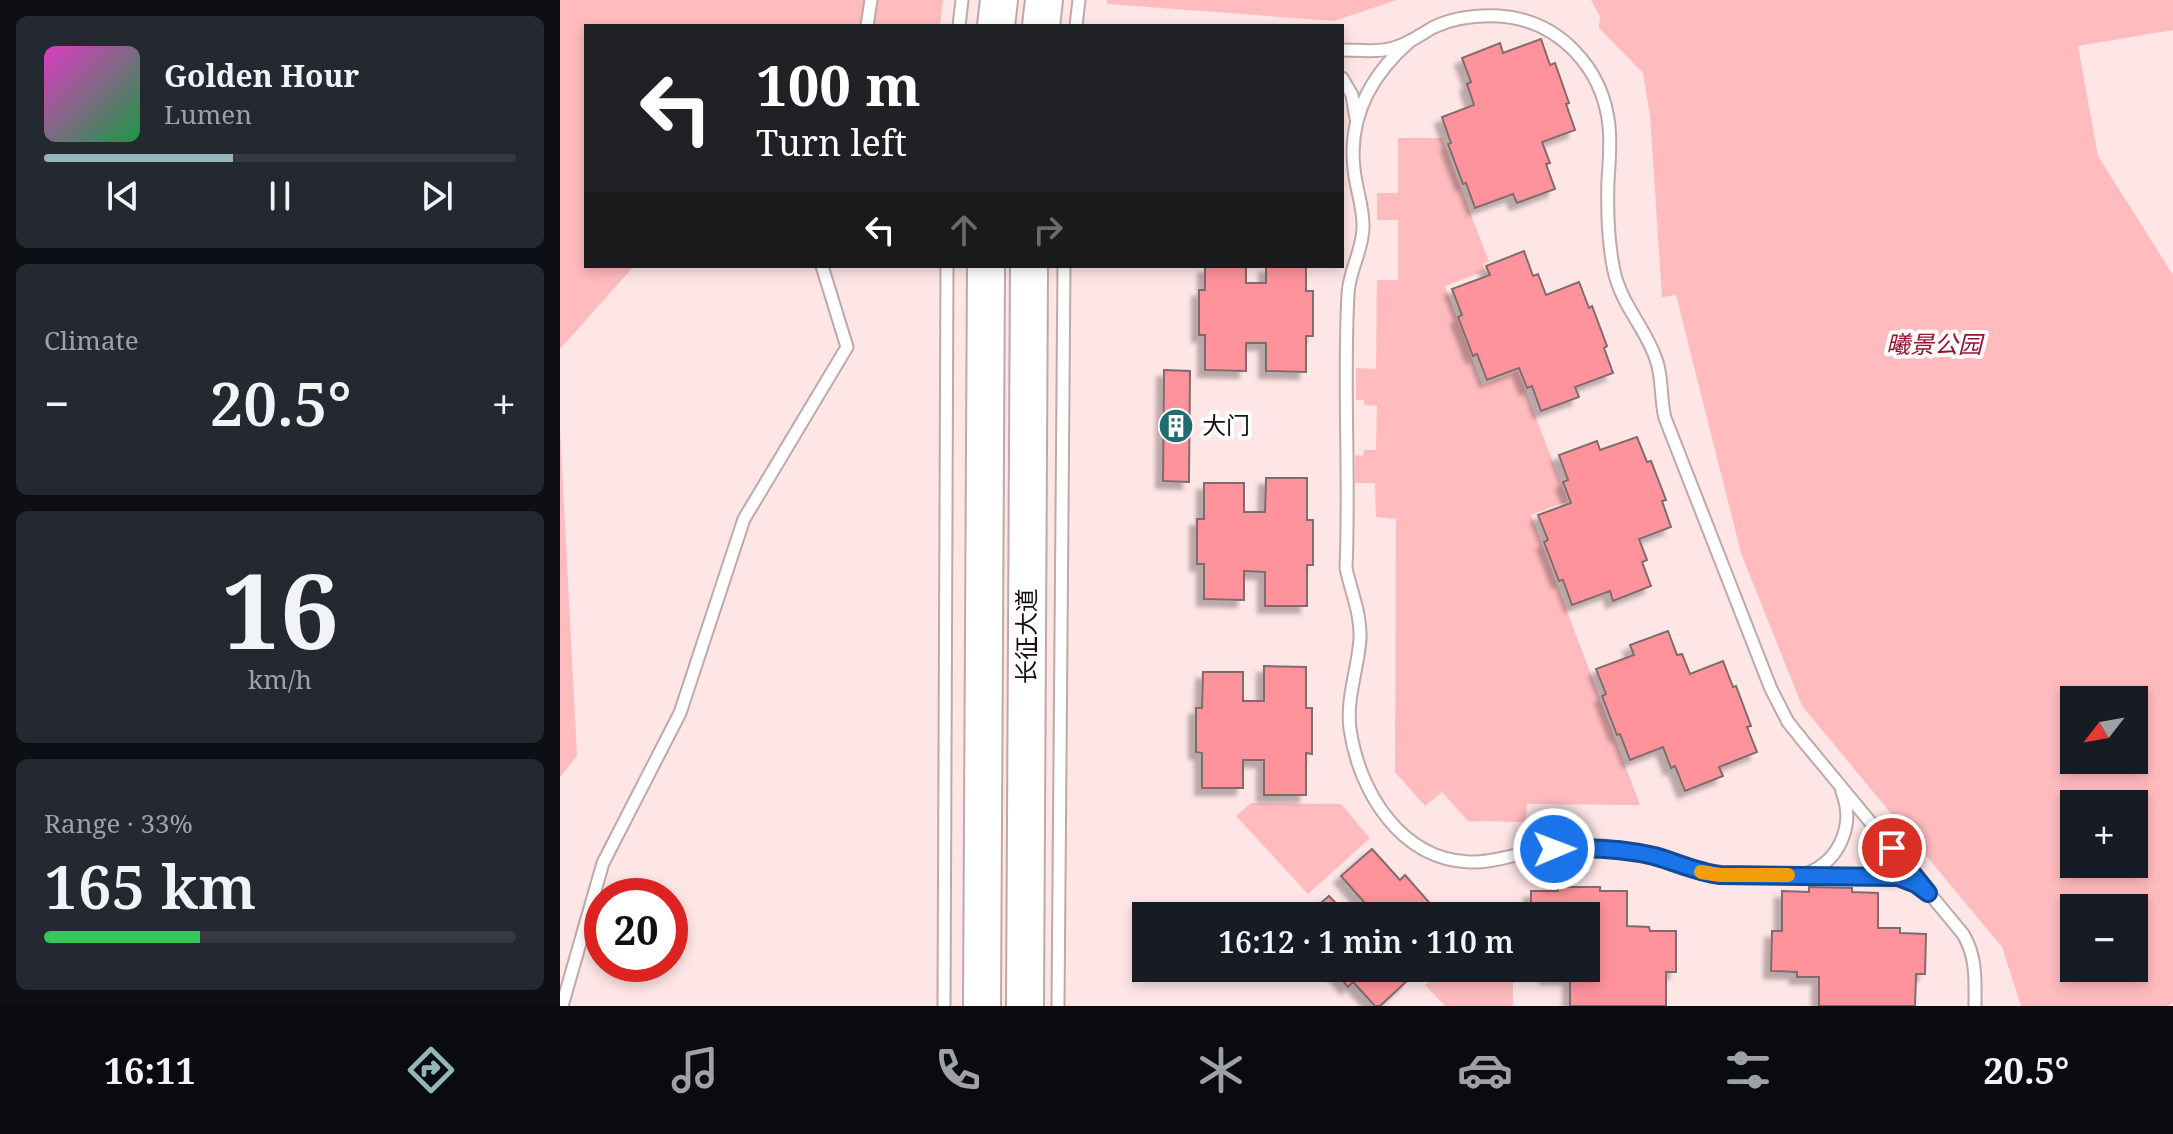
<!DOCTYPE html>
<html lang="en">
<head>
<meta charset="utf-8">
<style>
	body { margin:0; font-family:"Noto Serif","Noto Sans SC",serif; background:#242831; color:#f1f3f6; height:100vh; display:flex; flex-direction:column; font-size:30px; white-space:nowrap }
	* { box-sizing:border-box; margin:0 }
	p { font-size:26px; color:#9ea1a6 }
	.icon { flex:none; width:44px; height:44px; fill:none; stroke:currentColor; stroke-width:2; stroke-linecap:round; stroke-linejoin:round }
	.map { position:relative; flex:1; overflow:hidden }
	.details { display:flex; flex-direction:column; gap:16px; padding:16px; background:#0d0f14; width:560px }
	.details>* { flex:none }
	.banner { position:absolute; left:24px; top:24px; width:760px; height:244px; border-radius:0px; box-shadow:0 4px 12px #0003; background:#202124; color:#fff; overflow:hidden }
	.needle { width:52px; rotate:239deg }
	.tools { position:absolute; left:1500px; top:686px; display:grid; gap:16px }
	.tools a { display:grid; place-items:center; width:88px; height:88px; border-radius:0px; background:#171b24; box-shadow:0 4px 12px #0003; font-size:40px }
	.speed { position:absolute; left:24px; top:878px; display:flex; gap:16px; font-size:40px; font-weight:700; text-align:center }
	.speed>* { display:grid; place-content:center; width:104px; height:104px; border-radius:50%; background:#171b24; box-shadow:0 4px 12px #0003; line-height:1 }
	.speed .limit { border:12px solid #d22; background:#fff; color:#111 }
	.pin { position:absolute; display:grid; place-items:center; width:68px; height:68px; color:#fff; margin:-34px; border:4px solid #fff; border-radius:50%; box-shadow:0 2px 8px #0007 }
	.me { position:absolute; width:88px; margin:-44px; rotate:89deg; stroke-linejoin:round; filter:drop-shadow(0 0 6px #0008) }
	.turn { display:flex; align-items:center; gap:28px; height:168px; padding:0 40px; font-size:36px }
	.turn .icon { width:104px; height:104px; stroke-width:2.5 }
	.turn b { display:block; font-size:56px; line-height:68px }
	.lanes { display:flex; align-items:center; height:76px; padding:0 40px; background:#0003; justify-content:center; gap:40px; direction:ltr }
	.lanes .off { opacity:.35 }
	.big { font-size:60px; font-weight:600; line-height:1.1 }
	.details .card { flex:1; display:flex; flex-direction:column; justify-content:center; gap:12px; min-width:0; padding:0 28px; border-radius:12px; background:#242831 }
	.details .dial { align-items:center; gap:0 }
	.dial b { font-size:104px; line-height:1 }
	.song { display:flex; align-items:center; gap:24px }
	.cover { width:96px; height:96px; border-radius:12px; background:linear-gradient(135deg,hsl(310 70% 55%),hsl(140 70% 35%)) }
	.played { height:8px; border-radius:4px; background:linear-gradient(90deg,#93b6ba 40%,#363941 40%) }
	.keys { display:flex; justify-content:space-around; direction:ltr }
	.heat { display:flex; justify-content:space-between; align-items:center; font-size:44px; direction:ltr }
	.charge { height:12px; border-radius:6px; background:linear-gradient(90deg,#34c759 33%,#363941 0) }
	.trip { position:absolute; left:572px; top:902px; width:468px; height:80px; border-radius:0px; background:#171b24; box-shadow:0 4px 12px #0003; font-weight:600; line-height:80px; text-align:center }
	.menu { display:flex; height:128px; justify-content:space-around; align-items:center; background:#090b0e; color:#9ea1a6 }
	.menu .icon { width:56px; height:56px }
	.menu .selected { color:#93b6ba }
	.menu b { font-size:36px; color:#f1f3f6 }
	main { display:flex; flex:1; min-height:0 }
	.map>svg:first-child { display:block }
	.green { fill:#ffbbbe; fill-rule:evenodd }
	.building { fill:#ff939b; stroke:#806b6c; stroke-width:2; filter:url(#shadow) }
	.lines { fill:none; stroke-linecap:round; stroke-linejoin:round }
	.service-casing { stroke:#bfa8a8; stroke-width:15 }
	.primary-casing { stroke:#bfa8a8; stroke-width:40 }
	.service { stroke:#fff; stroke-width:11 }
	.primary { stroke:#fff; stroke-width:36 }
	.route-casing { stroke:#114b97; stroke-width:20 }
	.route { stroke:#1a73e8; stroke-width:14 }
	.slow { stroke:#f59e0b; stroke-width:14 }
	.labels { text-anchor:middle; stroke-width:8; stroke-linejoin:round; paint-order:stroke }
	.park-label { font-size:24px; font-style:italic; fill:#921230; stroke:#fff }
	.poi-label { font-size:24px; fill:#181010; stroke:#fff; text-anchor:start }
	.street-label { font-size:24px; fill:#181010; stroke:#fff }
</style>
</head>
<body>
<main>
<section class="details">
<div class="card">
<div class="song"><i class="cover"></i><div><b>Golden Hour</b><p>Lumen</p></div></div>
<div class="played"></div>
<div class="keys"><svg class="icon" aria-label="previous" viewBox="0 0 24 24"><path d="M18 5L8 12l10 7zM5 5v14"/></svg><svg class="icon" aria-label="pause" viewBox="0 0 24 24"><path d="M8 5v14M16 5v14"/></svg><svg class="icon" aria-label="next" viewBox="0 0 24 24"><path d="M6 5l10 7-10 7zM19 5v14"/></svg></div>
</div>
<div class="card"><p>Climate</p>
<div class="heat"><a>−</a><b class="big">20.5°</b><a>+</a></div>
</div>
<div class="card dial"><b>16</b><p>km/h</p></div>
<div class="card"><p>Range · 33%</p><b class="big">165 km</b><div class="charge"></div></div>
</section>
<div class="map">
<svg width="1613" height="1006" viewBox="0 0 1613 1006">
	<defs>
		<filter id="shadow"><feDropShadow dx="-7" dy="7" stdDeviation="2" flood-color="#0004"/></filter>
	</defs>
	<rect width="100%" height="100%" fill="#fee5e6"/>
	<!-- green -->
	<g class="green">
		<polygon points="0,0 383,0 380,26 26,26 26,266 74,266 0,349"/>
		<polygon points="547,0 837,0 774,21 547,4"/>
		<path d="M1031 0H1613V30L1518 46 1538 156 1613 275V1003L1608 1006H1461L1442 947 1242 706 1181 553 1116 295 1102 297 1090 115 1083 73 1039 28 1040 16ZM1574 700V760H1514V700ZM1574 804V864H1514V804ZM1574 908V968H1514V908Z"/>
		<polygon points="838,138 882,138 929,262 923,264 925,271 885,286 922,385 958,371 1008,501 971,515 1080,805 967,804 966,822 908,821 882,792 865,806 835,772 836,519 816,517 815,483 795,483 795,455 803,456 804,450 816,450 817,406 804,405 804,400 796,400 796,368 816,369 817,280 838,280 838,220 817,220 817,193 838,193"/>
		<polygon points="0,429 17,756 0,777"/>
		<polygon points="691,803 781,804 810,838 748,894 676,816"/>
		<polygon points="884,968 953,968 953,1006 885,1006 865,985"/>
	</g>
	<!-- building -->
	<g class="building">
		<polygon points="981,39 990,65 995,63 1009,103 1006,104 1015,130 982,142 990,163 986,164 995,189 957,203 953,194 915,208 906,183 903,184 888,144 891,143 882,117 914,105 907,84 911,82 902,58 940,43 943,53"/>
		<polygon points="964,251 973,276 978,274 986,295 1019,282 1029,308 1032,306 1047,346 1044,348 1053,373 1015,387 1019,397 981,411 972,386 967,388 959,368 927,380 917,354 913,356 898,317 902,315 892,289 930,275 926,266"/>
		<polygon points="645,266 686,266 686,283 706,283 706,266 746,266 746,291 753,291 753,336 746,336 746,372 706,371 706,343 686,343 686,371 645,370 645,335 639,335 639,290 645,290"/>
		<polygon points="604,370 630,371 629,482 603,481"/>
		<polygon points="1077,437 1087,462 1091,461 1106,500 1102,501 1111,527 1079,539 1087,560 1082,562 1091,586 1053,601 1050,591 1012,605 1003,580 999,581 984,542 988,540 978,515 1011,503 1003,482 1008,480 999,455 1037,441 1040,450"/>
		<polygon points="706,478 747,478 747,520 753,520 753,565 747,565 747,606 705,606 705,572 684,571 684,600 644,599 644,564 637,564 637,519 644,519 644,483 684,483 684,512 705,512"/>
		<polygon points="1108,631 1117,655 1122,654 1130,674 1163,661 1173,687 1176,686 1191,726 1187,727 1197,752 1159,767 1163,776 1125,791 1115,766 1111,768 1103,747 1070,760 1060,734 1057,735 1042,696 1046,694 1036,669 1074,655 1070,645"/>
		<polygon points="704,666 746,667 746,708 752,708 752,754 746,753 746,795 704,795 704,760 683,760 683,788 642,788 642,753 636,752 636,708 642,708 643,672 683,672 683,701 704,701"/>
		<polygon points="812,849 840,880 845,875 875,909 870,913 872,916 789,916 804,902 781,876"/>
		<polygon points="998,887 1040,887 1040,891 1067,891 1067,926 1089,927 1090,931 1116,931 1116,972 1106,972 1106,1006 1010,1006 1010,977 987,977 987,972 961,972 961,968 1026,968 1026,916 971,916 971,891 998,891"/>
		<polygon points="1249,887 1292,888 1292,892 1318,893 1318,928 1340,928 1340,933 1366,934 1365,974 1356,974 1355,1006 1259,1006 1259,977 1237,977 1237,972 1211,971 1212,931 1222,931 1222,891 1249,892"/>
		<polygon points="769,896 788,916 746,916"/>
		<polygon points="772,968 835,968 847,981 820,1006 815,1006 793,982 788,987"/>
	</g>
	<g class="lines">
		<defs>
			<g id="service">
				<polyline points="307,26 311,0"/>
				<polyline points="399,26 402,0"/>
				<polyline points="516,26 519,0"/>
				<path d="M850 41C811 75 788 117 794 169 796 190 804 208 803 229 802 252 789 271 788 294 783 385 790 477 786 568 791 592 801 613 800 639 798 669 786 698 790 729 799 791 840 859 909 862 929 863 950 856 969 852 987 849 1006 847 1024 848 1050 848 1076 851 1101 858 1121 864 1139 872 1160 875L1338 877 1356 884 1368 893"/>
				<path d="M782 50C799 50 820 53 836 47 850 43 861 34 874 27 893 18 918 15 939 16 999 20 1043 68 1049 126 1051 145 1049 162 1048 181 1047 211 1048 242 1054 271 1062 306 1085 327 1096 359 1103 378 1100 398 1105 418L1211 689 1228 722 1244 742 1403 934C1417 957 1415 980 1415 1006"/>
				<polyline points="782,78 792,95 796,118"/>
				<path d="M1248 873C1280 860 1295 824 1282 792"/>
				<polyline points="2,1006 43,863 120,713 184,519 287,347 262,266"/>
				<polyline points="384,1006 387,266"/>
				<polyline points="498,1006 504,266"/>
			</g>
			<g id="primary">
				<polyline points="436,26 439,0"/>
				<polyline points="481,26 484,0"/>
				<polyline points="422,1006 426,266"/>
				<polyline points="465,1006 469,266"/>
			</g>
		</defs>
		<!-- service casing -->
		<use href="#service" class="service-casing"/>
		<!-- primary casing -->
		<use href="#primary" class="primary-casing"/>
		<!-- service -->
		<use href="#service" class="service"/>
		<!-- primary -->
		<use href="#primary" class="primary"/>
	</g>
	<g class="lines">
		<defs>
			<path id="route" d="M994 849C1027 847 1061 848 1094 856 1116 862 1136 872 1160 875L1338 877 1356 884 1368 893 1332 848"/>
		</defs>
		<!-- route casing -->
		<use href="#route" class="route-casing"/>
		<!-- route -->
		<use href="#route" class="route"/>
		<!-- slow -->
		<polyline class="slow" points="1141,872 1160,875 1228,875"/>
	</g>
	<!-- icons -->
	<defs>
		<symbol id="building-disc" viewBox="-11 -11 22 22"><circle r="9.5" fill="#206c70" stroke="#fff"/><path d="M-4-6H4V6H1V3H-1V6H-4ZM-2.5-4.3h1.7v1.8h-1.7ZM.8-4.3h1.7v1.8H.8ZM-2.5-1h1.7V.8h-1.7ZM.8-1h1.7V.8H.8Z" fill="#fff"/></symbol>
	</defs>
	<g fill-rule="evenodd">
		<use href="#building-disc" x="596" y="406" width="40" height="40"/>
	</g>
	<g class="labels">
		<!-- park labels -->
		<g class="park-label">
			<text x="1374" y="353">曦景公园</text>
		</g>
		<!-- poi labels -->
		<g class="poi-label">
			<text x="642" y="434">大门</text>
		</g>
		<!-- street labels -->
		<g class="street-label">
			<text transform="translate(467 636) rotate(-90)" y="8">长征大道</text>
		</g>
	</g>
</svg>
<div class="tools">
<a><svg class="needle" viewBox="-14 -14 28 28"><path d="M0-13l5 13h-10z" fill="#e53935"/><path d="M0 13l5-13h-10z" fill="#9ea1a6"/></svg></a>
<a>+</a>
<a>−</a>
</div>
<div class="speed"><div class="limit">20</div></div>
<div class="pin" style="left:1332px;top:848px;background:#d93025"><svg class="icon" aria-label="arrive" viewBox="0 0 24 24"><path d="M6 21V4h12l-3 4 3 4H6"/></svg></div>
<svg class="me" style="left:994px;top:849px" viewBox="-20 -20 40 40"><circle r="17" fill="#1a73e8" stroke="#fff" stroke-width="3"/><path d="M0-11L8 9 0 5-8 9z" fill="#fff"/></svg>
<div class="trip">16:12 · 1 min · 110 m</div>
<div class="banner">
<div class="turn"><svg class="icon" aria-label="left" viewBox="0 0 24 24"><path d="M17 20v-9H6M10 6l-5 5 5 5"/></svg><div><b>100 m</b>Turn left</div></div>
<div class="lanes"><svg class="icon" aria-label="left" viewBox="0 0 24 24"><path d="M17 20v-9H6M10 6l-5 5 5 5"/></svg><svg class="icon off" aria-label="ahead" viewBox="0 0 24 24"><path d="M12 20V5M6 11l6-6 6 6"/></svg><svg class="icon off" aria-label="right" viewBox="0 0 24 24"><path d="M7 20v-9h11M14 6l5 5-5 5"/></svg></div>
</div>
</div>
</main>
<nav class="menu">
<b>16:11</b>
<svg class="icon selected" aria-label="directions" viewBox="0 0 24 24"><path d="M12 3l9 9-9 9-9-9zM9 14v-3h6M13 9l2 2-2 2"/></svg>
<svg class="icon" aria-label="music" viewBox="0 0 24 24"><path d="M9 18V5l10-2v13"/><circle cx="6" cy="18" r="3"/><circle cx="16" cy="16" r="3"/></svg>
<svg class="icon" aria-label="phone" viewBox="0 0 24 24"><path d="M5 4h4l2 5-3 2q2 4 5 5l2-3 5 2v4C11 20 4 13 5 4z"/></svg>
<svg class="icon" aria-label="climate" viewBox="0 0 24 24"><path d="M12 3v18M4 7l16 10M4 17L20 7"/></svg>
<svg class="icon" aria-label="car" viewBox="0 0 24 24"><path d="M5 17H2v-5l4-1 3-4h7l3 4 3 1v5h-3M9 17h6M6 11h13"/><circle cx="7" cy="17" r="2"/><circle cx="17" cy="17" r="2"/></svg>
<svg class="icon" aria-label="filters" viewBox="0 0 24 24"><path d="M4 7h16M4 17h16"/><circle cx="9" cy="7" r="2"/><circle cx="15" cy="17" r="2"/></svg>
<b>20.5°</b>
</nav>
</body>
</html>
